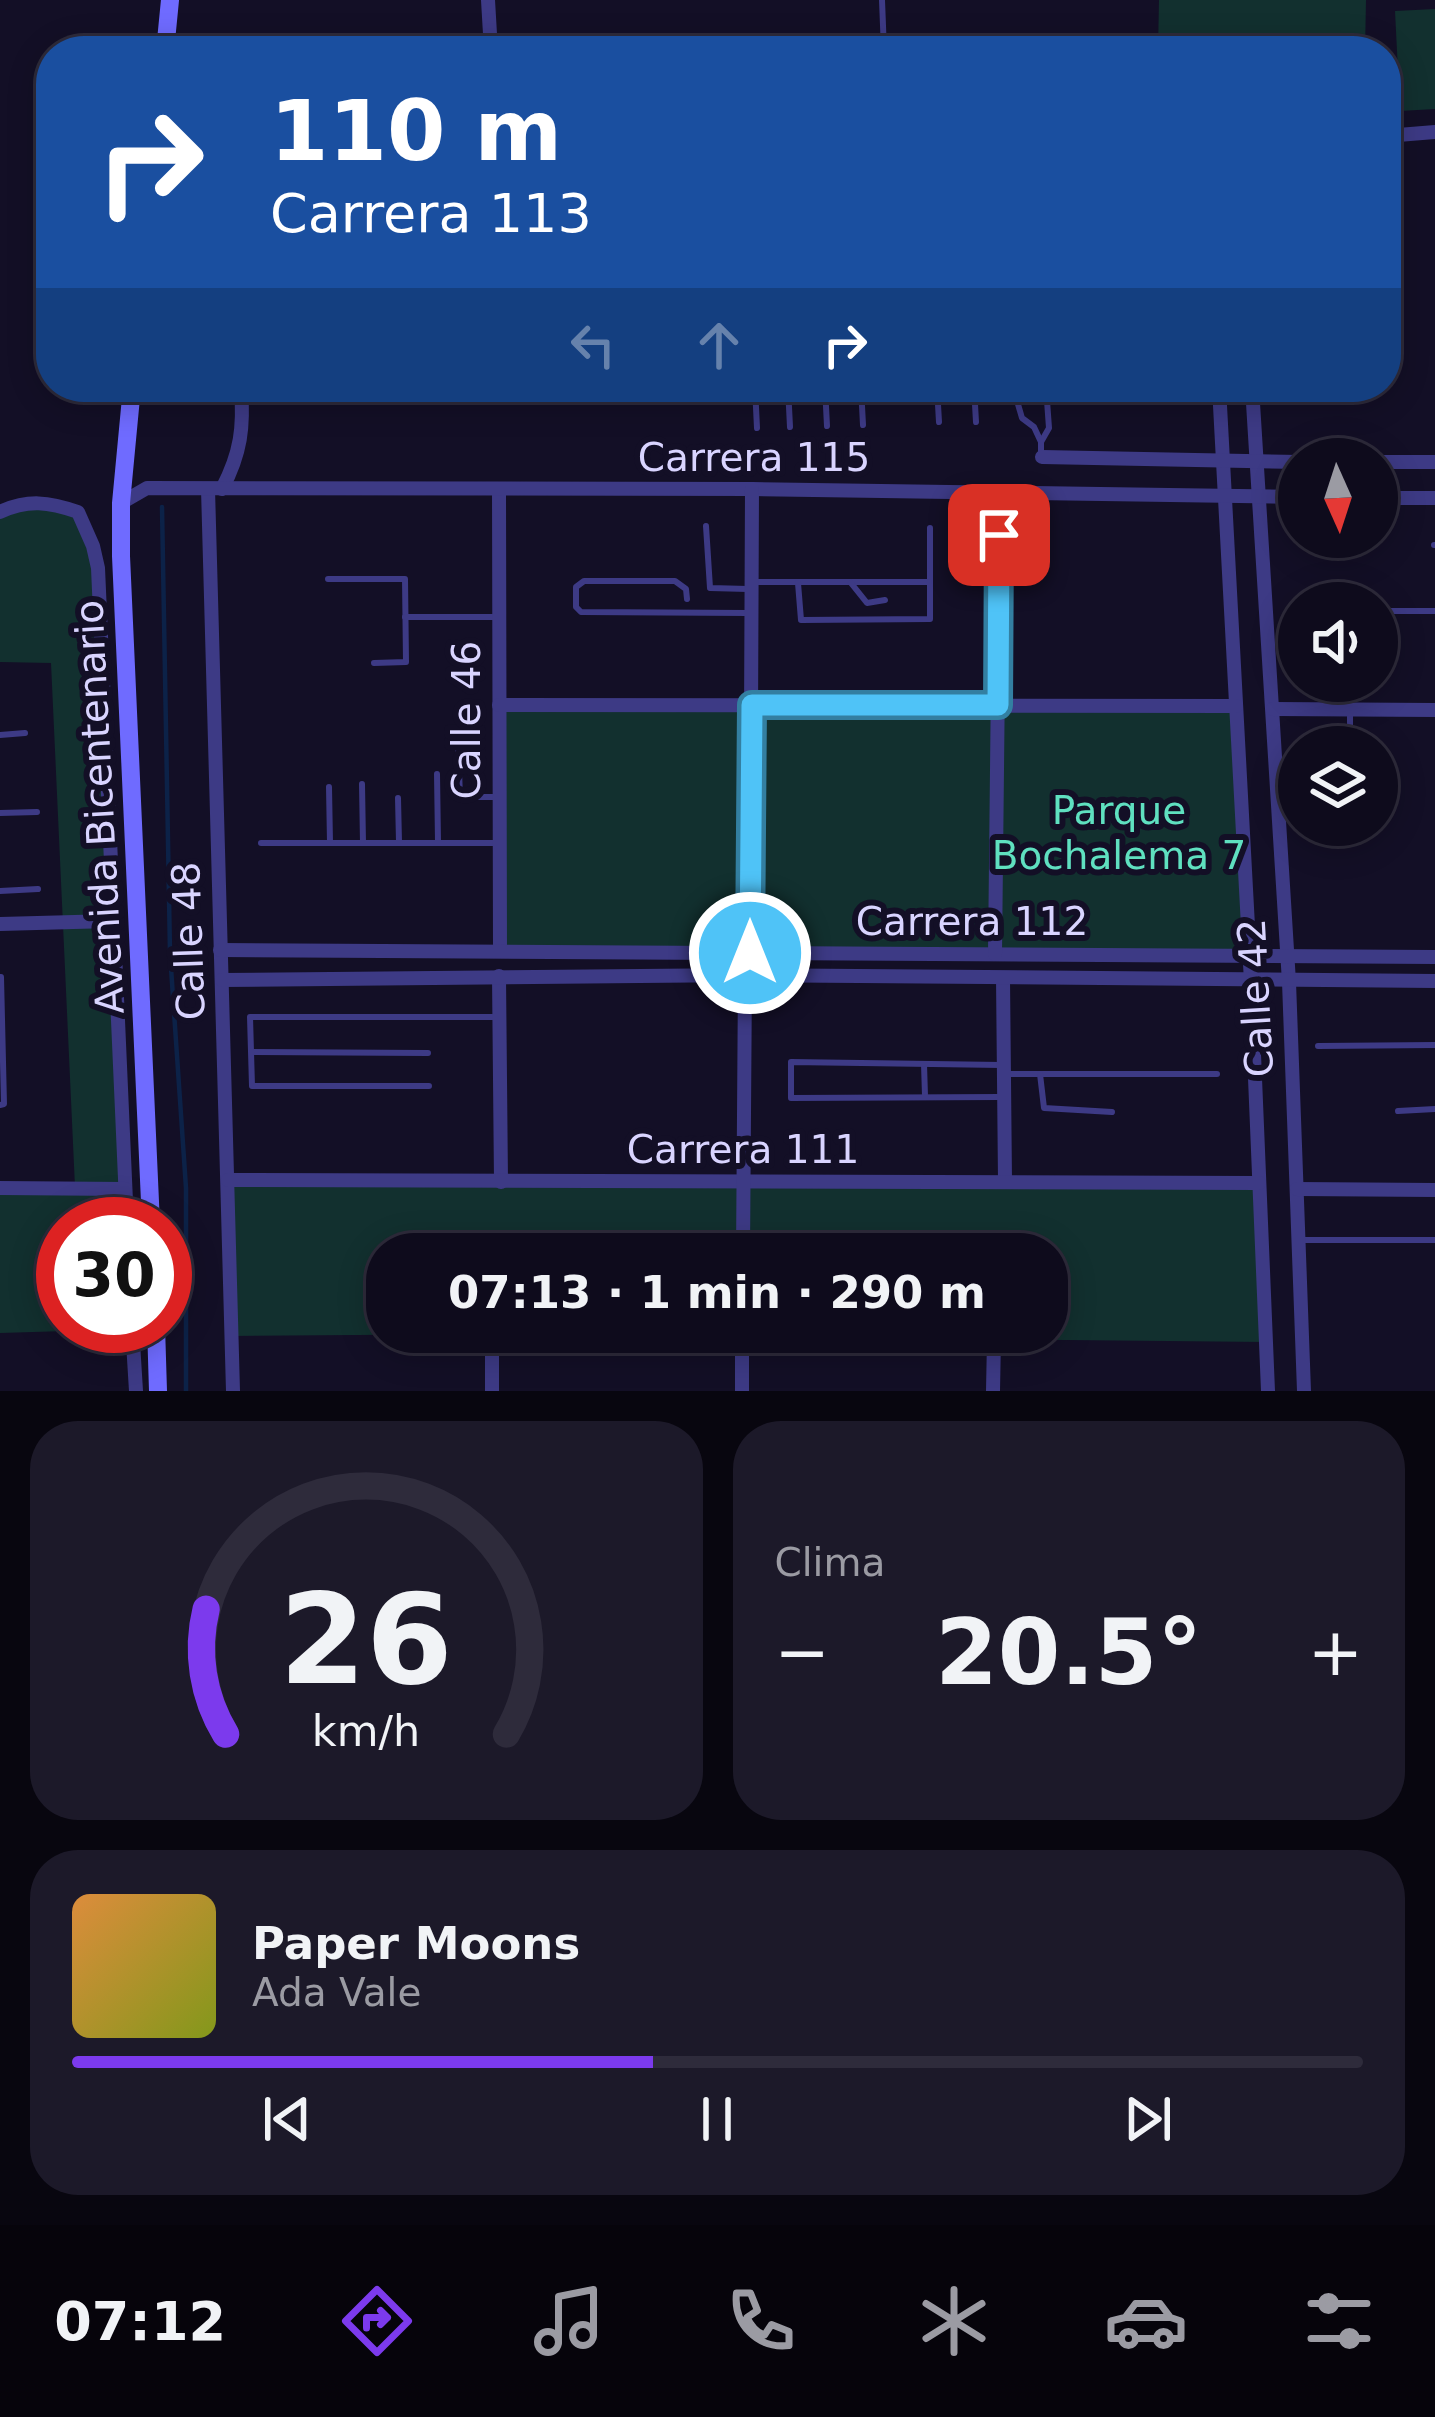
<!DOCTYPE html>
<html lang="es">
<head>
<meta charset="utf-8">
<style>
	body { margin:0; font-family:"DejaVu Sans",sans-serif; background:#1c1929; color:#f1f3f6; height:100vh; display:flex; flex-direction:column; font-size:45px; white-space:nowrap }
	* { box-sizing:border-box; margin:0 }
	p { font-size:39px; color:#9b9ba3 }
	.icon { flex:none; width:66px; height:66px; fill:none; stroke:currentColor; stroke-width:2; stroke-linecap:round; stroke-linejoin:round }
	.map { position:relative; height:1391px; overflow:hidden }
	.panel { display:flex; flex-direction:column; gap:30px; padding:30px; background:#08060f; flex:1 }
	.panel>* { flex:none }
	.banner { position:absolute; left:36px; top:36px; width:1365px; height:366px; border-radius:48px; box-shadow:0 6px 30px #0003,0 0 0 3px #2e2b3b; background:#1a4fa0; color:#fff; overflow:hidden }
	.needle { width:78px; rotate:177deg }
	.buttons { position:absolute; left:1278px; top:438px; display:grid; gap:24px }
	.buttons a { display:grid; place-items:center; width:120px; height:120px; border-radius:50%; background:#0e0b1c; box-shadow:0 6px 30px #0003,0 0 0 3px #2e2b3b; font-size:60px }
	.speed { position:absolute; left:36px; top:1197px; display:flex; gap:24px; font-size:60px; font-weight:700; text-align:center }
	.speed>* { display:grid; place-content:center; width:156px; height:156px; border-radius:50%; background:#0e0b1c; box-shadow:0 6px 30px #0003,0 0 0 3px #2e2b3b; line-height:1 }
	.speed .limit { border:18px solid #d22; background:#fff; color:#111 }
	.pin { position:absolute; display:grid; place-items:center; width:102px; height:102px; color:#fff; margin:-51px; border-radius:24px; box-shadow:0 6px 18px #0006 }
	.me { position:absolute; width:132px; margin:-66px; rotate:0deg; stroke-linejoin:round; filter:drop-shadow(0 0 9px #0008) }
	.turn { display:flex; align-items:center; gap:42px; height:252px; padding:0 36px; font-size:54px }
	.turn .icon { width:156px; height:156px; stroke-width:2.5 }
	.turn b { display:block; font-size:84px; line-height:102px }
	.lanes { display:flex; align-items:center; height:114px; padding:0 36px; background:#0003; justify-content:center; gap:60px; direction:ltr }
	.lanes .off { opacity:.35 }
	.big { font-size:90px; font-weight:800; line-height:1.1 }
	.panel .tile { flex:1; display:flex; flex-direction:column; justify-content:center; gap:18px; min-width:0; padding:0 42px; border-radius:48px; background:#1c1929 }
	.panel .dial { align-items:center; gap:0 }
	.dial svg { height:312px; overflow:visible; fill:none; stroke:#2e2b3b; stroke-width:7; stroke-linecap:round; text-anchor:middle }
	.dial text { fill:#f1f3f6; stroke:none }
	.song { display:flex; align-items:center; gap:36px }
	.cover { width:144px; height:144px; border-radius:18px; background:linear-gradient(135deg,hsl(30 70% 55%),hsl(70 70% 35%)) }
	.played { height:12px; border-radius:6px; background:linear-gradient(90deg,#7c3aed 45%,#2e2b3b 45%) }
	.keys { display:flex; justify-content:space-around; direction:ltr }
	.heat { display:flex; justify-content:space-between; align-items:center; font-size:66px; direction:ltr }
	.panel .tiles { flex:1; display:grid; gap:30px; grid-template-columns:1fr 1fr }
	.tile:last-child { grid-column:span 2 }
	.trip { position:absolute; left:366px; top:1233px; width:702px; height:120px; border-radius:48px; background:#0e0b1c; box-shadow:0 6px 30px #0003,0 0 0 3px #2e2b3b; font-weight:800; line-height:120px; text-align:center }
	.tab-bar { display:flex; height:192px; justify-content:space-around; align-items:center; background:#06040b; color:#9b9ba3 }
	.tab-bar .icon { width:84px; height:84px }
	.tab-bar .current { color:#7c3aed }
	.tab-bar b { font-size:54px; color:#f1f3f6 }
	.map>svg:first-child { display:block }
	.green { fill:#12302f; fill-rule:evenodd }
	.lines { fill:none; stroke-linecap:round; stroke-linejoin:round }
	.stream { stroke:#0c2248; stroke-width:4.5 }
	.lane { stroke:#3d3a85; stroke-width:6 }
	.street { stroke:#3d3a85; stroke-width:14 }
	.secondary { stroke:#6f6bff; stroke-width:18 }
	.route-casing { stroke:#337fa1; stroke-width:30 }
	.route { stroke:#4fc3f7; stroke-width:21 }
	.labels { text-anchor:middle; stroke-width:12; stroke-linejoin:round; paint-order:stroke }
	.street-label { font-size:39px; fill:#d9d4ff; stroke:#130f26 }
	.park-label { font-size:39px; fill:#5fe0c0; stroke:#130f26 }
</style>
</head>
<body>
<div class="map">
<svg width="1435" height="1391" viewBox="0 0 1435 1391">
	<rect width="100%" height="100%" fill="#130f26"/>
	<!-- green -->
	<g class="green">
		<polygon points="1159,0 1366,0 1365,51 1158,51"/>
		<polygon points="1435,9 1435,109 1400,111 1395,11"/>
		<polygon points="19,503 78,512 93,546 127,1224 63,1224 63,1326 133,1329 0,1333 0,1188 75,1187 51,663 0,662 0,512"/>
		<polygon points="499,705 1236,706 1250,956 500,951"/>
		<path d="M228 1180 1259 1183 1266 1342 492 1334 231 1336ZM387 1254H1047V1332H387Z"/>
	</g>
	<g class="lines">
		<!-- stream -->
		<polyline class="stream" points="162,507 170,953 186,1188 186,1391"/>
		<!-- lane -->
		<g class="lane">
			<polyline points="882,0 884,51"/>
			<polyline points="755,387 757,428"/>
			<polyline points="788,387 790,427"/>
			<polyline points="825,387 827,426"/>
			<polyline points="861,387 863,425"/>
			<polyline points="937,387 939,422"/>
			<polyline points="974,387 976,422"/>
			<polyline points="1013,387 1022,418 1034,427 1041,442"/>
			<polyline points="1041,453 1041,442 1049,428 1046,387"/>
			<polyline points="706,526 710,588 748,589"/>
			<polyline points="1434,545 1435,545"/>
			<polyline points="328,579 405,579 406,662 374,663"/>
			<polyline points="754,582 930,582"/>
			<polyline points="798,583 801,620 930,619 930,528"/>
			<polyline points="851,583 867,603 885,600"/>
			<polyline points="687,599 686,589 675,581 584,581 576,587 576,607 581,612 748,613"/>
			<polyline points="1377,611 1435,611"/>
			<polyline points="1291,612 1299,612"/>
			<polyline points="405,617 497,617"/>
			<polyline points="0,735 25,733"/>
			<polyline points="458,744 460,797 496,797"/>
			<polyline points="1315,747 1315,741"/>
			<polyline points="1350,747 1350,711"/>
			<polyline points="437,774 438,842"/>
			<polyline points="362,784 363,843"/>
			<polyline points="329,787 330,843"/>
			<polyline points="398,798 399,842"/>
			<polyline points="0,813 37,812"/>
			<polyline points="261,843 497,843"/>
			<polyline points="0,891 38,889"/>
			<polyline points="1318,1046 1435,1045"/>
			<polyline points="252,1052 428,1053"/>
			<polyline points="924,1064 925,1096"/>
			<polyline points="1007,1074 1217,1074"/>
			<polyline points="1040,1074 1044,1108 1112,1112"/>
			<polyline points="429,1086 252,1086 250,1017 496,1017"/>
			<polyline points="1000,1097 791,1098 791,1062 1002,1065"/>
			<polyline points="0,1105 4,1104 1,977"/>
			<polyline points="1398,1111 1435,1109"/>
			<polyline points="1301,1240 1435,1240"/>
		</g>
		<!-- street -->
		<g class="street">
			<polyline points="488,0 491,51"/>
			<polyline points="1386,136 1435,132"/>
			<polyline points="1219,387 1251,982 1268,1391"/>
			<polyline points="1252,387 1289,982 1304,1391"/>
			<polyline points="1042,457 1299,462"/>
			<polyline points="1377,462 1435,462"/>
			<polyline points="208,489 233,1391"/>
			<path d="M222 489C241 453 244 427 241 387"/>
			<polyline points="499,489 500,951"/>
			<polyline points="1377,498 1435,498"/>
			<polyline points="121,503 147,488 752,489 1299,497"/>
			<path d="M0 512C28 499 49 502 78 512L93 546 98 568 127 1224"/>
			<polyline points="499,705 1236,706"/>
			<polyline points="1273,709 1435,710"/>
			<polyline points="0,924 111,921"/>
			<polyline points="220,950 1435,957"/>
			<polyline points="750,953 752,489"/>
			<polyline points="995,954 1000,493"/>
			<polyline points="499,976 501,1182"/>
			<polyline points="1003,978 1005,1181"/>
			<polyline points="222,980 745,975 1435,981"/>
			<polyline points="228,1180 1259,1183"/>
			<polyline points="0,1188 125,1189"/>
			<polyline points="1297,1189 1435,1190"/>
			<polyline points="743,1254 745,975"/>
			<polyline points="132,1326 136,1391"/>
			<polyline points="742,1332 742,1391"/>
			<polyline points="492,1334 492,1391"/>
			<polyline points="993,1391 994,1339"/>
		</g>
		<!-- secondary -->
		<g class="secondary">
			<polyline points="165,51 170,0"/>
			<polyline points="132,387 121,503 121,556 151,1224"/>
			<polyline points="156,1326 158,1391"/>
		</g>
	</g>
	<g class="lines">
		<defs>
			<polyline id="route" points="750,953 752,705 998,705 999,535"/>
		</defs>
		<!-- route casing -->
		<use href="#route" class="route-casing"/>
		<!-- route -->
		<use href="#route" class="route"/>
	</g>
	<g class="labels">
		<!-- street labels -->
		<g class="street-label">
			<text x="754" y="471">Carrera 115</text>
			<text transform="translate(466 720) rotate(-90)" y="14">Calle 46</text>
			<text transform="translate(99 807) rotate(-93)" y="14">Avenida Bicentenario</text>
			<text x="972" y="935">Carrera 112</text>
			<text transform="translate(188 941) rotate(-92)" y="14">Calle 48</text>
			<text transform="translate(1255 998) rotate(-93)" y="14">Calle 42</text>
			<text x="743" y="1163">Carrera 111</text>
		</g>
		<!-- park labels -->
		<g class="park-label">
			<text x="1119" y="824">Parque<tspan x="1119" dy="45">Bochalema 7</tspan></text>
		</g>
	</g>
</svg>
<div class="buttons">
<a><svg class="needle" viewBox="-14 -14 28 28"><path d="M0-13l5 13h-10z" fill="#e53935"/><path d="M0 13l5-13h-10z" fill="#9b9ba3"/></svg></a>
<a><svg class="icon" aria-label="sound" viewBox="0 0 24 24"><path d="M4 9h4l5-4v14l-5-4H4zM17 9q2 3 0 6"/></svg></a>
<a><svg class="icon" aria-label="layers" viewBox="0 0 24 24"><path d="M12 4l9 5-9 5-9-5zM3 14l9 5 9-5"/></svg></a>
</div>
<div class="speed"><div class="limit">30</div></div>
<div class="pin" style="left:999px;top:535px;background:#d93025"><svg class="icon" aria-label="arrive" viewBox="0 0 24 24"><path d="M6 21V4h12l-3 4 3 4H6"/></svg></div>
<svg class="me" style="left:750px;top:953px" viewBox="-20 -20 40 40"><circle r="17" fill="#4fc3f7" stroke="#fff" stroke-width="3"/><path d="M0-11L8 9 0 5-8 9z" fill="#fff"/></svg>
<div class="trip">07:13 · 1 min · 290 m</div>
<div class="banner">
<div class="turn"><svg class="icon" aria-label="right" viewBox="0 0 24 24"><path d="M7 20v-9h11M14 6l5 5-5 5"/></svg><div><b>110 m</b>Carrera 113</div></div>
<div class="lanes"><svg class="icon off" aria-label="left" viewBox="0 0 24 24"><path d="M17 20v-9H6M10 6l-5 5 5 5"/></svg><svg class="icon off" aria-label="ahead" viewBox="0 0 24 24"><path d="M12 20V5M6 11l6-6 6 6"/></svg><svg class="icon" aria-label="right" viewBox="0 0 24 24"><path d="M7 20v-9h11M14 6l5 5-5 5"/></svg></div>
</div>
</div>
<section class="panel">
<div class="tiles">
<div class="tile dial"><svg viewBox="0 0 100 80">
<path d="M14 69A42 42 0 1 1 86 69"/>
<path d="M14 69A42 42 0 0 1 9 37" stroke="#7c3aed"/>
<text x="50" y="56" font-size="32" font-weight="700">26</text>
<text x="50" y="72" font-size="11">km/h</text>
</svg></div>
<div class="tile"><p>Clima</p>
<div class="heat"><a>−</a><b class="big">20.5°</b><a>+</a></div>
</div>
<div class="tile">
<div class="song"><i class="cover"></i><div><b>Paper Moons</b><p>Ada Vale</p></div></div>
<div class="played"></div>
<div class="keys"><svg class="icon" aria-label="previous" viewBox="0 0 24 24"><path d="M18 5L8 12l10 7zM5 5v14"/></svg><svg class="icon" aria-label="pause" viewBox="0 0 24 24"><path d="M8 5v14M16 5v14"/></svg><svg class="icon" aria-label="next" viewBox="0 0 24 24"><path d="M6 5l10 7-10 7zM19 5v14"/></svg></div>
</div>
</div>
</section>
<nav class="tab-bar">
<b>07:12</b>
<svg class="icon current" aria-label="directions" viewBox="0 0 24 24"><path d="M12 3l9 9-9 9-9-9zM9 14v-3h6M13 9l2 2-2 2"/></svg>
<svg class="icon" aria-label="music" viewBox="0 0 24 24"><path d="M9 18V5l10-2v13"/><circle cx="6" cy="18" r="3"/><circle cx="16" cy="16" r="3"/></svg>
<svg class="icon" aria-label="phone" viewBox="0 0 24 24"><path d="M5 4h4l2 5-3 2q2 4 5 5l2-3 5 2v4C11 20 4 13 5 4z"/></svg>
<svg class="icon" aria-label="climate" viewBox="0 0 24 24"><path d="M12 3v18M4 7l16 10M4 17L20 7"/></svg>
<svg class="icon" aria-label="car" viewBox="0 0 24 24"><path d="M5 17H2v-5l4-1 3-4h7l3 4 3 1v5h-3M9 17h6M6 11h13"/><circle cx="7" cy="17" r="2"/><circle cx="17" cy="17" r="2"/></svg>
<svg class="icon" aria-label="filters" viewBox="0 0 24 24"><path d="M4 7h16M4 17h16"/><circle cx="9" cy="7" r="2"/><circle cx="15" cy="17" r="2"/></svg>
</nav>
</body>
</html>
